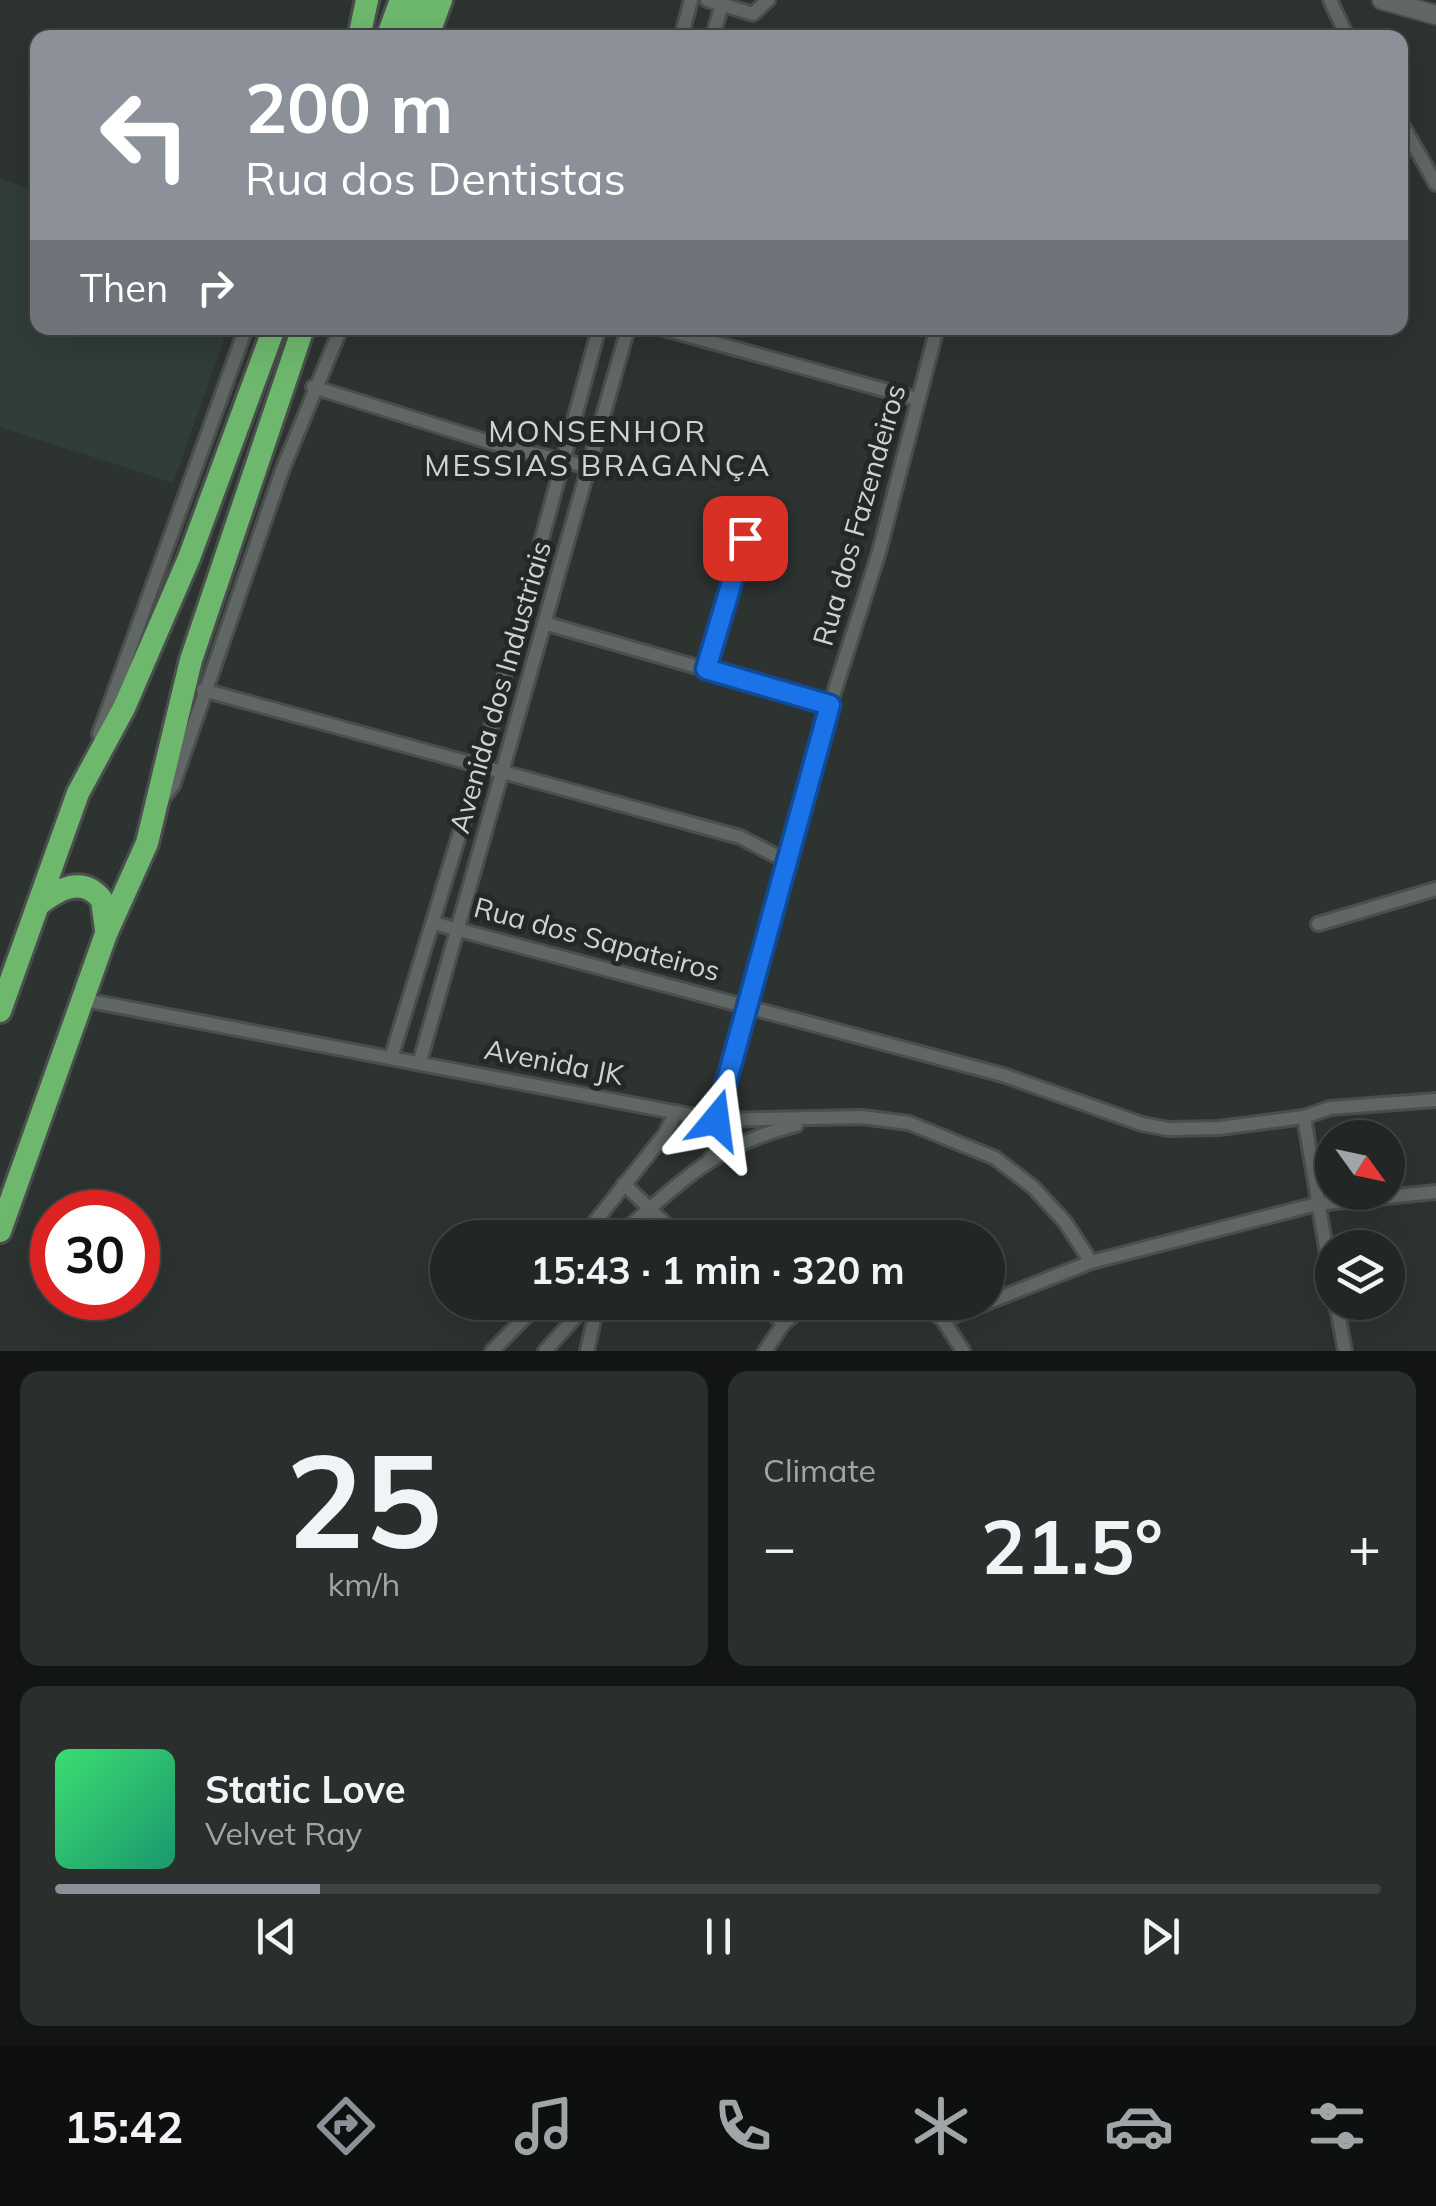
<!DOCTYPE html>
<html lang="en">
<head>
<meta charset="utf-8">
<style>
	body { margin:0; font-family:Mulish,sans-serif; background:#2a2e2d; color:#f1f3f6; height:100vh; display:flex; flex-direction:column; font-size:38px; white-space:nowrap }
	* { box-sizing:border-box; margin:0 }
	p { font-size:32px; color:#a2a5a7 }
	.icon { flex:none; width:55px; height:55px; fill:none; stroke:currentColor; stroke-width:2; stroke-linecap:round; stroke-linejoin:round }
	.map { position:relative; height:1351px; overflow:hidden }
	.sheet { display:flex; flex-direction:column; gap:20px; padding:20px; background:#131514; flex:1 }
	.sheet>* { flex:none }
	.hud { position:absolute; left:30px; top:30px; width:1378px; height:305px; border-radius:20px; box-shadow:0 10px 40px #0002,0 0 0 2px #3f4342; background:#8c9099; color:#fff; overflow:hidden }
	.needle { width:65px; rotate:123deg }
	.tools { position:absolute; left:1315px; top:1120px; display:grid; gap:20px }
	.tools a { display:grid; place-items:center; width:90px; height:90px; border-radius:50%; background:#222625; box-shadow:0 10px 40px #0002,0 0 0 2px #3f4342; font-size:50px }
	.speed { position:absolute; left:30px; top:1190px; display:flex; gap:20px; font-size:50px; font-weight:700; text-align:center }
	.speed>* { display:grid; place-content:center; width:130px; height:130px; border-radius:50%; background:#222625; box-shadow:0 10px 40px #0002,0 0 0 2px #3f4342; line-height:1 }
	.speed .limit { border:15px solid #d22; background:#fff; color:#111 }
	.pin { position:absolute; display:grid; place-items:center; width:85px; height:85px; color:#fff; margin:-42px; border-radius:20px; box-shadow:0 5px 15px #0006 }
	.me { position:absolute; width:110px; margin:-55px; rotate:16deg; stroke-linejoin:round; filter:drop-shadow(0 0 8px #0008) }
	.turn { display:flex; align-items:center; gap:35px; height:210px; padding:0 50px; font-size:45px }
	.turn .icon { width:130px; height:130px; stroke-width:2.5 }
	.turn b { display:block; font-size:70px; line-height:85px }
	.then { display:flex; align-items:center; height:95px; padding:0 50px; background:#0003; gap:20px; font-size:38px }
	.big { font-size:75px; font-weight:700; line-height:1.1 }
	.sheet .tile { flex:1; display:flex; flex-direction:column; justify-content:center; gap:15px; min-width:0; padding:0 35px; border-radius:20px; background:#2a2e2d }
	.sheet .dial { align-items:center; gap:0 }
	.dial b { font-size:130px; line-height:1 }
	.song { display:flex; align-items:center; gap:30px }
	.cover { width:120px; height:120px; border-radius:15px; background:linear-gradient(135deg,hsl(140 70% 55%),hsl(160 70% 35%)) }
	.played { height:10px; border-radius:5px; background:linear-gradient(90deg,#8c9099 20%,#3f4342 20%) }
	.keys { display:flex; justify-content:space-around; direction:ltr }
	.heat { display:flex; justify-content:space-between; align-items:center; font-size:55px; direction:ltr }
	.sheet .tiles { flex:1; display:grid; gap:20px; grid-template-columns:1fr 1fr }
	.tile:last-child { grid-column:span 2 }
	.trip { position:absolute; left:430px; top:1220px; width:575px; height:100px; border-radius:50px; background:#222625; box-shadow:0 10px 40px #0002,0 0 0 2px #3f4342; font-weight:700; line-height:100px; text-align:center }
	.tab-bar { display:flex; height:160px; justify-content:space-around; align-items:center; background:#0e0f0f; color:#a2a5a7 }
	.tab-bar .icon { width:70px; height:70px }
	.tab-bar .selected { color:#8c9099 }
	.tab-bar b { font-size:45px; color:#f1f3f6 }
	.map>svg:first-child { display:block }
	.built { fill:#303d39 }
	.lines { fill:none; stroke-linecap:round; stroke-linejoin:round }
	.street-casing { stroke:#4a4f4d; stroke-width:18 }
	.secondary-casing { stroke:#4a4f4d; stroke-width:22 }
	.highway-casing { stroke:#4a4f4d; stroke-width:28 }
	.street { stroke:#606765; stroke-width:12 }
	.secondary { stroke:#606765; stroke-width:18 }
	.highway { stroke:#6eb86e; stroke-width:22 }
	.route-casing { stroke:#114b97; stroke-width:25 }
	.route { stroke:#1a73e8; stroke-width:18 }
	.labels { text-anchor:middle; stroke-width:10; stroke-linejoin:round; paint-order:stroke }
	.street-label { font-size:28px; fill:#d0d3d2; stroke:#242927 }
	.neighbourhood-label { font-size:30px; letter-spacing:2.5px; fill:#d0d3d2; stroke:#242927 }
</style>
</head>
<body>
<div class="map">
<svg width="1436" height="1351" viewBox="0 0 1436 1351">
	<rect width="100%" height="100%" fill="#2d3331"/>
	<!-- built -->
	<polygon class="built" points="0,178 37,191 38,328 228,328 173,483 0,427"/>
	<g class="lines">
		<defs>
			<g id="street">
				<polyline points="707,0 753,14 768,0"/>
				<polyline points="1330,0 1348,38"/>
				<polyline points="681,38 691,0"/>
				<polyline points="712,38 722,5"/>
				<polyline points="1400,121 1436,184"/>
				<polyline points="661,328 917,399"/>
				<polyline points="313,387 502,446 589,467"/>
				<polyline points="544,623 830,705"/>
				<polyline points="706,669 745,538"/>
				<polyline points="203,690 740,837 790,863"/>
				<polyline points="99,734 246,328"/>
				<polyline points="164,797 173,785 283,468 341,328"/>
				<polyline points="433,923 1003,1075 1142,1124 1168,1129 1219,1128 1304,1117"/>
				<polyline points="1318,924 1436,889"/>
				<polyline points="85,1000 716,1120 862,1117 909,1123 995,1158 1033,1187 1065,1222 1091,1262"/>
				<polyline points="392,1055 480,767 599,328"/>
				<polyline points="420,1061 628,328"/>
				<polyline points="710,1159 722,1145 725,1131 716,1120 830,705 879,552 937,328"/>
				<polyline points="624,1184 680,1238"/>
				<polyline points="582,1238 665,1134 676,1112"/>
				<path d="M616 1238C680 1184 711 1146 796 1125"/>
				<polyline points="1332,1284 1304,1117 1330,1108 1436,1100"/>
				<polyline points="759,1302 784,1323"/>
				<polyline points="919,1302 943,1320 963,1351"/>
				<polyline points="1336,1302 1345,1351"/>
				<polyline points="943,1320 1091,1262 1317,1204 1436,1192"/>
				<polyline points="492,1351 540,1302"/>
				<polyline points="545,1351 589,1302"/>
				<polyline points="587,1351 598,1302"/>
				<polyline points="765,1351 784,1323 809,1302"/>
			</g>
			<polyline id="secondary" points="1382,0 1436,15"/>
			<g id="highway">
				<polyline points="359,38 367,0"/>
				<polyline points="387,38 401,0"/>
				<polyline points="406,38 420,0"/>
				<polyline points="427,38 441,0"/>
				<path d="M38 905C58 889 83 875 102 900L106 930"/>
				<polyline points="0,1011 78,793 124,708 189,558 274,328"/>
				<polyline points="0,1231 106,934 147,843 191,660 303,328"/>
			</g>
		</defs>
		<!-- street casing -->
		<use href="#street" class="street-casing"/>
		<!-- secondary casing -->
		<use href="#secondary" class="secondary-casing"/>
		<!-- highway casing -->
		<use href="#highway" class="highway-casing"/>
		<!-- street -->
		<use href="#street" class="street"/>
		<!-- secondary -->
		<use href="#secondary" class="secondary"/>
		<!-- highway -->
		<use href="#highway" class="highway"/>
	</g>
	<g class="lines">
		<defs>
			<polyline id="route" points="716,1120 830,705 706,669 745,538"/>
		</defs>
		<!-- route casing -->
		<use href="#route" class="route-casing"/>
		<!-- route -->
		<use href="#route" class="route"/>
	</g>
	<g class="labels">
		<!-- street labels -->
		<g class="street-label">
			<text transform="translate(859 515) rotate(-74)" y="10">Rua dos Fazendeiros</text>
			<text transform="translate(500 687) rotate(-74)" y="10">Avenida dos Industriais</text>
			<text transform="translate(597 939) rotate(15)" y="10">Rua dos Sapateiros</text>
			<text transform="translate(554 1062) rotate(11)" y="10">Avenida JK</text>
		</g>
		<!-- neighbourhood labels -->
		<g class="neighbourhood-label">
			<text x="598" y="442">MONSENHOR<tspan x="598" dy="34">MESSIAS BRAGANÇA</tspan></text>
		</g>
	</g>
</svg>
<div class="tools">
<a><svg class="needle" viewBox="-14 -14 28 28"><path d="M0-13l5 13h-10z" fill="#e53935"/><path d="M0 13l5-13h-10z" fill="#a2a5a7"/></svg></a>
<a><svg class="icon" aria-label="layers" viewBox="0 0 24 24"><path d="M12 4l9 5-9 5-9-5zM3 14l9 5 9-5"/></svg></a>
</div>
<div class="speed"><div class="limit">30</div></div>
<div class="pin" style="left:745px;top:538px;background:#d93025"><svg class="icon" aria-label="arrive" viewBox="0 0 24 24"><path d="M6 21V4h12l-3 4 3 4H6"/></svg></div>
<svg class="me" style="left:716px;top:1120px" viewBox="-20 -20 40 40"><path d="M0-17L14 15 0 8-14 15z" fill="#1a73e8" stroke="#fff" stroke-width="4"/></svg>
<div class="trip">15:43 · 1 min · 320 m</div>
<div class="hud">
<div class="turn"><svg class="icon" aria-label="left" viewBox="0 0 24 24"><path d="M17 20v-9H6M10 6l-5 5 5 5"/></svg><div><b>200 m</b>Rua dos Dentistas</div></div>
<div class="then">Then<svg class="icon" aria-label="right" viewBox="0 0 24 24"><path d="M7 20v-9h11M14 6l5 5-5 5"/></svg></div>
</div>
</div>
<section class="sheet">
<div class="tiles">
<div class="tile dial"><b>25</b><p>km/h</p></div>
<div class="tile"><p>Climate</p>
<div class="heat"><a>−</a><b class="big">21.5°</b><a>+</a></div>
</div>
<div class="tile">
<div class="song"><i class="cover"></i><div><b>Static Love</b><p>Velvet Ray</p></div></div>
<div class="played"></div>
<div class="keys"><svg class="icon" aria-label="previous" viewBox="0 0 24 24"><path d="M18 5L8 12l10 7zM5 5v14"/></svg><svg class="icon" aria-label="pause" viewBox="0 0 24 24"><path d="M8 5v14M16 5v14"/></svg><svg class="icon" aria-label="next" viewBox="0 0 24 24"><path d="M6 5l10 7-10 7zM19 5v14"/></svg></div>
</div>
</div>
</section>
<nav class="tab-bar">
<b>15:42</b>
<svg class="icon selected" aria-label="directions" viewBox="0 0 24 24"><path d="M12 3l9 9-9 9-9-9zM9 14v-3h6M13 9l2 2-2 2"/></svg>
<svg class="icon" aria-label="music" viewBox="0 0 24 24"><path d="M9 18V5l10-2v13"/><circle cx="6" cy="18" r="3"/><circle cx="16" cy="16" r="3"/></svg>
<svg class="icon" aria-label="phone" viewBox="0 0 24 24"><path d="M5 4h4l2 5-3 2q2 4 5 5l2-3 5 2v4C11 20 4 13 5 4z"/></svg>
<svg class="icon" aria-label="climate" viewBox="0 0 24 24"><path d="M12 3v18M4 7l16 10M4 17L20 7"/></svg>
<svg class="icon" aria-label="car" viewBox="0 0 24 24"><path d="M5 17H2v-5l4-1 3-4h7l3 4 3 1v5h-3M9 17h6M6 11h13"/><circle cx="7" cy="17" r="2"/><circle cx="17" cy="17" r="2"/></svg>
<svg class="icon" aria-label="filters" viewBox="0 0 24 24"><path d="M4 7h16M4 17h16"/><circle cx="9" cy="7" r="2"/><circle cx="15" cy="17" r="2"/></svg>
</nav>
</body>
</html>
